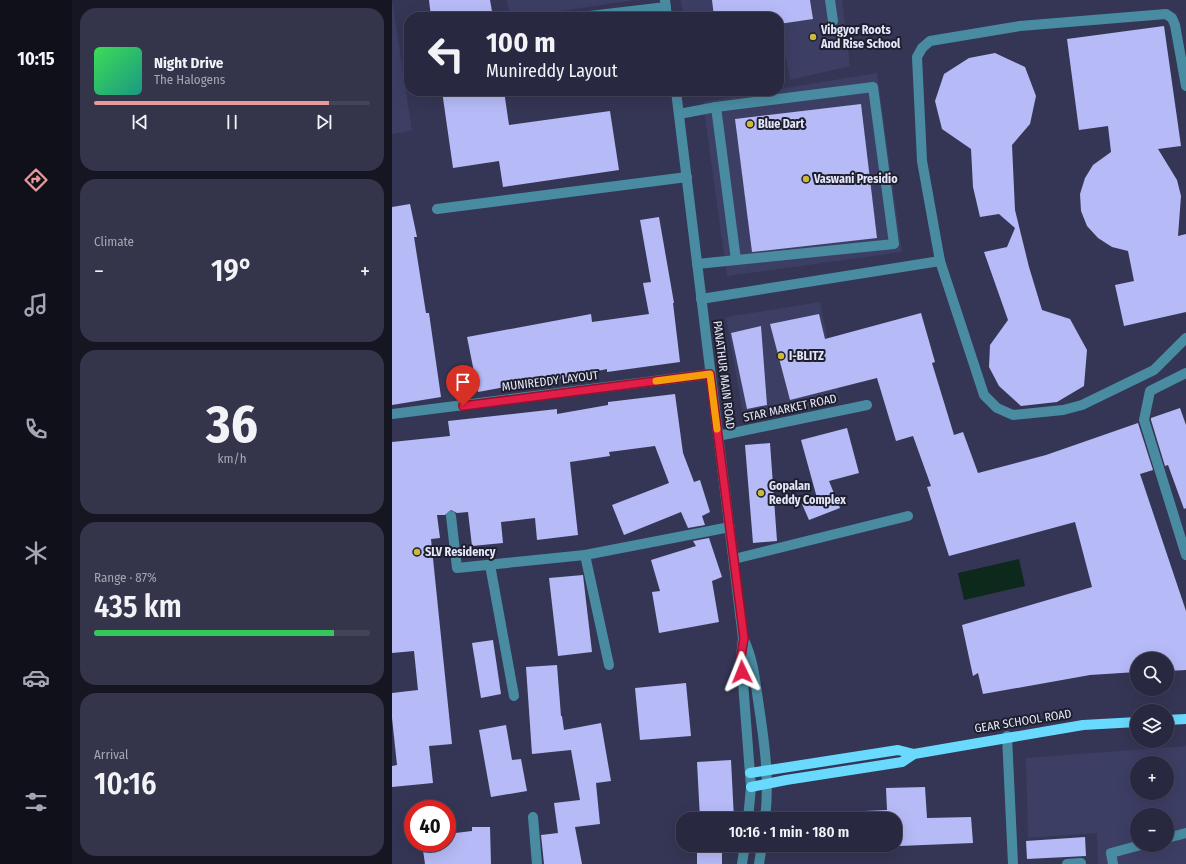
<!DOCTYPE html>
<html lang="en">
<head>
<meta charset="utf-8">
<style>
	body { margin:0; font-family:"Fira Sans Condensed",sans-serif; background:#34344b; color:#f1f3f6; height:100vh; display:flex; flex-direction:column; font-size:15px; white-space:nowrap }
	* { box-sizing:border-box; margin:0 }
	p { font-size:13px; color:#a5a6b1 }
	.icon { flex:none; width:22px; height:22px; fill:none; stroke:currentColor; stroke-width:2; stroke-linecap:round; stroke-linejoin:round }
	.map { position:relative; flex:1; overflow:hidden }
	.details { display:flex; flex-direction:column; gap:8px; padding:8px; background:#161623; width:320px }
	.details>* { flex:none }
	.banner { position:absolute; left:12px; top:12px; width:380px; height:84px; border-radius:16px; box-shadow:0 4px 16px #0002,0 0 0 1px #444459; background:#282840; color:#f1f3f6; overflow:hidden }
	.fabs { position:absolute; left:738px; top:652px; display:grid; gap:8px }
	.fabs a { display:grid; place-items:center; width:44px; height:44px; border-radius:50%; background:#282840; box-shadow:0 4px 16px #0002,0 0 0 1px #444459; font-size:20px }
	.speed { position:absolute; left:12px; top:800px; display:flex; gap:8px; font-size:20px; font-weight:700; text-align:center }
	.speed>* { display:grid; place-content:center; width:52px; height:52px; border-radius:50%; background:#282840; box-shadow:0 4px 16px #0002,0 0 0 1px #444459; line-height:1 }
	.speed .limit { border:6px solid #d22; background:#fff; color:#111 }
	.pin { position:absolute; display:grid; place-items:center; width:34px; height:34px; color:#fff; margin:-41px -17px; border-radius:50% 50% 50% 0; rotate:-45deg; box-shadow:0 0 4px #0007 }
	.pin .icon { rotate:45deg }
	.me { position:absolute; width:44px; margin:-22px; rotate:358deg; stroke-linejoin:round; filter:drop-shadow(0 0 3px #0008) }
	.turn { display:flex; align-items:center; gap:14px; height:84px; padding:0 16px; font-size:18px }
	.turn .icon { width:52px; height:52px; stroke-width:2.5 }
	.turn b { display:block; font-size:28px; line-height:34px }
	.big { font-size:30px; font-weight:600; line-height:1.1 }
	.details .widget { flex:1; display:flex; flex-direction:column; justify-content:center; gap:6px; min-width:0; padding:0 14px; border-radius:16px; background:#34344b }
	.details .dial { align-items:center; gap:0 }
	.dial b { font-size:52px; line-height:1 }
	.song { display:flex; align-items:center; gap:12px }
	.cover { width:48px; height:48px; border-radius:6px; background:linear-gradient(135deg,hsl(130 70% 55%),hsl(170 70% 35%)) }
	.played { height:4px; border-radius:2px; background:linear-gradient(90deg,#e69b98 85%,#444459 85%) }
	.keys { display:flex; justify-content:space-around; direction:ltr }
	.heat { display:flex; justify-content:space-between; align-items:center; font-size:22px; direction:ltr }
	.charge { height:6px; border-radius:3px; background:linear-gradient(90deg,#34c759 87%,#444459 0) }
	.trip { position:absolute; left:284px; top:812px; width:226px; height:40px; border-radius:16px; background:#282840; box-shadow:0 4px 16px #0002,0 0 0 1px #444459; font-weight:600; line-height:40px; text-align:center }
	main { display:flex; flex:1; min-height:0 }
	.menu { display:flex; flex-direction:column; width:72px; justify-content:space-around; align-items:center; background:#10101a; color:#a5a6b1 }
	.menu .icon { width:28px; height:28px }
	.menu .selected { color:#e69b98 }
	.menu b { font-size:18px; color:#f1f3f6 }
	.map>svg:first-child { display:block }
	.built { fill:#3d3e64; fill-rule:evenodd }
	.water { fill:#0d291c }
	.building { fill:#b6baf6 }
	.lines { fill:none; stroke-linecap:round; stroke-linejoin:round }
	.minor { stroke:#498ca1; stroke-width:10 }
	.major { stroke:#69d9fd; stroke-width:10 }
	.route-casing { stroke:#92132f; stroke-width:10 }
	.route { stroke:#e11d48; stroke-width:7 }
	.slow { stroke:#f59e0b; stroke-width:7 }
	.poi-dot { fill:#cbba39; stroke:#1e1f2d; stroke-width:1.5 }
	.labels { text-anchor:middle; stroke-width:4; stroke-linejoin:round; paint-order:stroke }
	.poi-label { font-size:12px; font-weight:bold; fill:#e5e6fb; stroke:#1e1f2d; text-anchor:start }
	.street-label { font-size:12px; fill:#e5e6fb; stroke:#1e1f2d }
</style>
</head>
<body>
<main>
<nav class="menu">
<b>10:15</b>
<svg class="icon selected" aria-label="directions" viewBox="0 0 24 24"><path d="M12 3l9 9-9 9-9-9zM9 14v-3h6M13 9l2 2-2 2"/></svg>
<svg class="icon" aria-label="music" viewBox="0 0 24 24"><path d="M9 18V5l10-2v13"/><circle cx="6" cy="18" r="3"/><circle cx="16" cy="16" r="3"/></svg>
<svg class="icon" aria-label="phone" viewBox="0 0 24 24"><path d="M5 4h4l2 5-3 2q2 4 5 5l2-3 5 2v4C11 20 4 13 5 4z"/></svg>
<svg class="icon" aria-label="climate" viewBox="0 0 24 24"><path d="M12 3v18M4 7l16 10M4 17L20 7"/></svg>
<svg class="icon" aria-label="car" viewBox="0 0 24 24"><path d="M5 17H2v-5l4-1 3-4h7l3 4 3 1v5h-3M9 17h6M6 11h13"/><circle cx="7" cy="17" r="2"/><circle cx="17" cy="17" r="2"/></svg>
<svg class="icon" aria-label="filters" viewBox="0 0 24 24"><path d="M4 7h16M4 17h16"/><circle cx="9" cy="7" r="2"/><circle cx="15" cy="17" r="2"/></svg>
</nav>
<section class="details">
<div class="widget">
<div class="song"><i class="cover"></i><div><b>Night Drive</b><p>The Halogens</p></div></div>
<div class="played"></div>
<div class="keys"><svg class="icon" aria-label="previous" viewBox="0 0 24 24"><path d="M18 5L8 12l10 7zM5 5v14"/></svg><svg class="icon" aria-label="pause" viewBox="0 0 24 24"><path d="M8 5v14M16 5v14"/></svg><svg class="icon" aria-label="next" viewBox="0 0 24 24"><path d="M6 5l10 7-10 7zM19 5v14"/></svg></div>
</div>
<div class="widget"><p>Climate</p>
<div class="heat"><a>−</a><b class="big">19°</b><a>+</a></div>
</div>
<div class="widget dial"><b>36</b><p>km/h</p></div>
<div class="widget"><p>Range · 87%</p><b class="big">435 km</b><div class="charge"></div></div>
<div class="widget"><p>Arrival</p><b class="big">10:16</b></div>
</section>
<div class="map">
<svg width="794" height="864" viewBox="0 0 794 864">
	<rect width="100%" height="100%" fill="#353655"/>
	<!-- built -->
	<g class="built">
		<polygon points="0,0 20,131 0,134"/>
		<polygon points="115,0 243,0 129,17 118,17"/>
		<polygon points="289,0 450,0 458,66 398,80 394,57 387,57 387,17 291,17"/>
		<polygon points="485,73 510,252 335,276 311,102 377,91 387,91 387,89"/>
		<polygon points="428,302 448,400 352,420 334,317"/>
		<path d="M794 746V864H706L705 833 636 838 634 758ZM745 763H775V793H745ZM745 815H775V845H745Z"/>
	</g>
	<!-- water -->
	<polygon class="water" points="627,559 633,586 572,600 566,573"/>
	<!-- building -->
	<g class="building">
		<polygon points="37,0 98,0 101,17 39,17"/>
		<polygon points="320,0 418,0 421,19 387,24 387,17 322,17"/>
		<polygon points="772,26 789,146 766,149 785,180 789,196 786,236 794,234 794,312 732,326 723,285 742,281 736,251 720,247 706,238 695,226 689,211 688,194 693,178 701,165 719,152 716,126 687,130 675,39"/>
		<polygon points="603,53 633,67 644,96 638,124 620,145 623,210 637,267 650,310 678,319 695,350 692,386 665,402 629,406 607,386 597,367 598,345 616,320 592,252 615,247 623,228 607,214 588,217 581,187 579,149 550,129 543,101 552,74 577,58"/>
		<polygon points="50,91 112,91 117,125 218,111 227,170 111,187 107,161 61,168"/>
		<polygon points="469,104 485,238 360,252 343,119"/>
		<polygon points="18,204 25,237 22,237 34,313 37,313 49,397 0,405 0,207"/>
		<polygon points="267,217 282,303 281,303 288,362 215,372 215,369 172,378 113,386 113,387 86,392 75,337 199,314 200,322 257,314 251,283 259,282 248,220"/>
		<polygon points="529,313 543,362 540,363 562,435 571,432 586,473 654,455 746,423 761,470 748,474 794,611 794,670 775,671 775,659 745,659 745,672 698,675 591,694 586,673 581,676 570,625 700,587 683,522 557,556 535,487 539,486 521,436 504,441 485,378 398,400 378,324 427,314 433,339"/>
		<polygon points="369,326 375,405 355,409 339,333"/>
		<polygon points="283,394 291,453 302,482 308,480 318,512 310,516 313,525 296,528 289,512 232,535 220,505 277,483 263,446 217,452 218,456 178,462 186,535 145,540 143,518 109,522 111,543 80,546 76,512 65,513 59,510 53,515 45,515 48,538 39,539 60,744 37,746 41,783 0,787 0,766 5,765 0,718 0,693 26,690 22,651 0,653 0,442 58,436 56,421 165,409 165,414 216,405 216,402"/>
		<polygon points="788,408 794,425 794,508 792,509 776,465 773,466 759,420 759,418"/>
		<polygon points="455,428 467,473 437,481 448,508 417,520 410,504 425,498 409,440"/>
		<polygon points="378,443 385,541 361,543 353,445"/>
		<polygon points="317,538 330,577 320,581 327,622 267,633 260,592 268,591 259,560 304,546 301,541"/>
		<polygon points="191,575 200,652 166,656 157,578"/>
		<polygon points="101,640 109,694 89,698 80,643"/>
		<polygon points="165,665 169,716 170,716 172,730 209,723 219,781 204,783 208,824 183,827 190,864 152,864 151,854 149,835 166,833 162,803 188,800 179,750 140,754 134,667"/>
		<polygon points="294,683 299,736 248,740 243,688"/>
		<polygon points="114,725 120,760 129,759 135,791 99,797 87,730"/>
		<polygon points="339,760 342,819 308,819 305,762"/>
		<polygon points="533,787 535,818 579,817 581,843 409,850 409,845 503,845 503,819 408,819 408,814 495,810 494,788"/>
		<polygon points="80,827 98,827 99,864 33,864 30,843 55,843 55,834 80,831"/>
		<polygon points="693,837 694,856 635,859 634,841"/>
		<rect x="305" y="845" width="25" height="19"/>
	</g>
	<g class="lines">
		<!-- minor -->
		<g class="minor">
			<polyline points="273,0 275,17"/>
			<polyline points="438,0 441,21"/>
			<polyline points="189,17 274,7"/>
			<polyline points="794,86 783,25 780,18 774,14 628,26 538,41 530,48 525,57 530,161 548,261 592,395 605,408 621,415 671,410 690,405 762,370 794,338"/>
			<polyline points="284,91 351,638 349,656 359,787 356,819"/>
			<polyline points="324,107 344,260"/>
			<polyline points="287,114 324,107 481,87 502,244 305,264"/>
			<polyline points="45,209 295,177"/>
			<polyline points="309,299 548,261"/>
			<polyline points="794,373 758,391 752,420 794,555"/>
			<polyline points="0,414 318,374"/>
			<polyline points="326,436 475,405"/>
			<polyline points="59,516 65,568 193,555 338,527"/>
			<polyline points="193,555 217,665"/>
			<polyline points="342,559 516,516"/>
			<polyline points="98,565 122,696"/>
			<path d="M351 638C361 658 363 679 366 700 372 740 378 779 373 819"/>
			<polyline points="615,736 621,864"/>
			<polyline points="141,817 145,864"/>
			<polyline points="775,838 794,833"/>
			<polyline points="350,864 353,845"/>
			<polyline points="367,864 370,845"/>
			<polyline points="675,864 689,863"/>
			<polyline points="721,864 719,853 749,845"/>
		</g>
		<!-- major -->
		<g class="major">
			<polyline points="775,720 794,719"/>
			<polyline points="358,773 506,750 522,754"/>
			<polyline points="359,787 394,780 510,762 522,754 691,725 745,722"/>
		</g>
	</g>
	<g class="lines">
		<defs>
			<polyline id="route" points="71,406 318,374 352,638 349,656 350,672"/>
		</defs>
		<!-- route casing -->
		<use href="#route" class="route-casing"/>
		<!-- route -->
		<use href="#route" class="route"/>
		<!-- slow -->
		<polyline class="slow" points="264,381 318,374 325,429"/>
	</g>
	<!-- markers -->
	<g class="poi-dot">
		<circle cx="421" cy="37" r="4"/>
		<circle cx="358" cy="124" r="4"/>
		<circle cx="414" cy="179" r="4"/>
		<circle cx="389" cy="356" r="4"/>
		<circle cx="369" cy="493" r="4"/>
		<circle cx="25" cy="552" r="4"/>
	</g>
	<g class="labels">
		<!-- poi labels -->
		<g class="poi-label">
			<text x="429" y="34">Vibgyor Roots<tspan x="429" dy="14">And Rise School</tspan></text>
			<text x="366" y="128">Blue Dart</text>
			<text x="422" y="183">Vaswani Presidio</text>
			<text x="397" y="360">I-BLITZ</text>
			<text x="377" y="490">Gopalan<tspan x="377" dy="14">Reddy Complex</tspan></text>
			<text x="33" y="556">SLV Residency</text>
		</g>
		<!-- street labels -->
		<g class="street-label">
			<text transform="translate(332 375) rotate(83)" y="4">PANATHUR MAIN ROAD</text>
			<text transform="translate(158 381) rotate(-7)" y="4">MUNIREDDY LAYOUT</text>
			<text transform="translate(398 408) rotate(-12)" y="4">STAR MARKET ROAD</text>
			<text transform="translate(631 721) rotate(-9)" y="4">GEAR SCHOOL ROAD</text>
		</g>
	</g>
</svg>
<div class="fabs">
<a><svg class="icon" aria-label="search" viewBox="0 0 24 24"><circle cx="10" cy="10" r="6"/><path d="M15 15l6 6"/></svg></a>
<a><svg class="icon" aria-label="layers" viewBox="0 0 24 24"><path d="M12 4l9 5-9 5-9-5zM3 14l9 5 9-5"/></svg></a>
<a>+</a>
<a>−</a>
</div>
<div class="speed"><div class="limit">40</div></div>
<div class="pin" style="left:71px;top:406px;background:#d93025"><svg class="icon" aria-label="arrive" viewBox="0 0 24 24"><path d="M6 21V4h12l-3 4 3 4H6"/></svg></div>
<svg class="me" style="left:350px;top:672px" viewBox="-20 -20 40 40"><path d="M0-17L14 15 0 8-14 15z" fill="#e11d48" stroke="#fff" stroke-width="4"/></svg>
<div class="trip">10:16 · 1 min · 180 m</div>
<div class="banner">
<div class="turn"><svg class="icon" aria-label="left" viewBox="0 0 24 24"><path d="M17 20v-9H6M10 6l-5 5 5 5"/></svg><div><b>100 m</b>Munireddy Layout</div></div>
</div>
</div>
</main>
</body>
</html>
